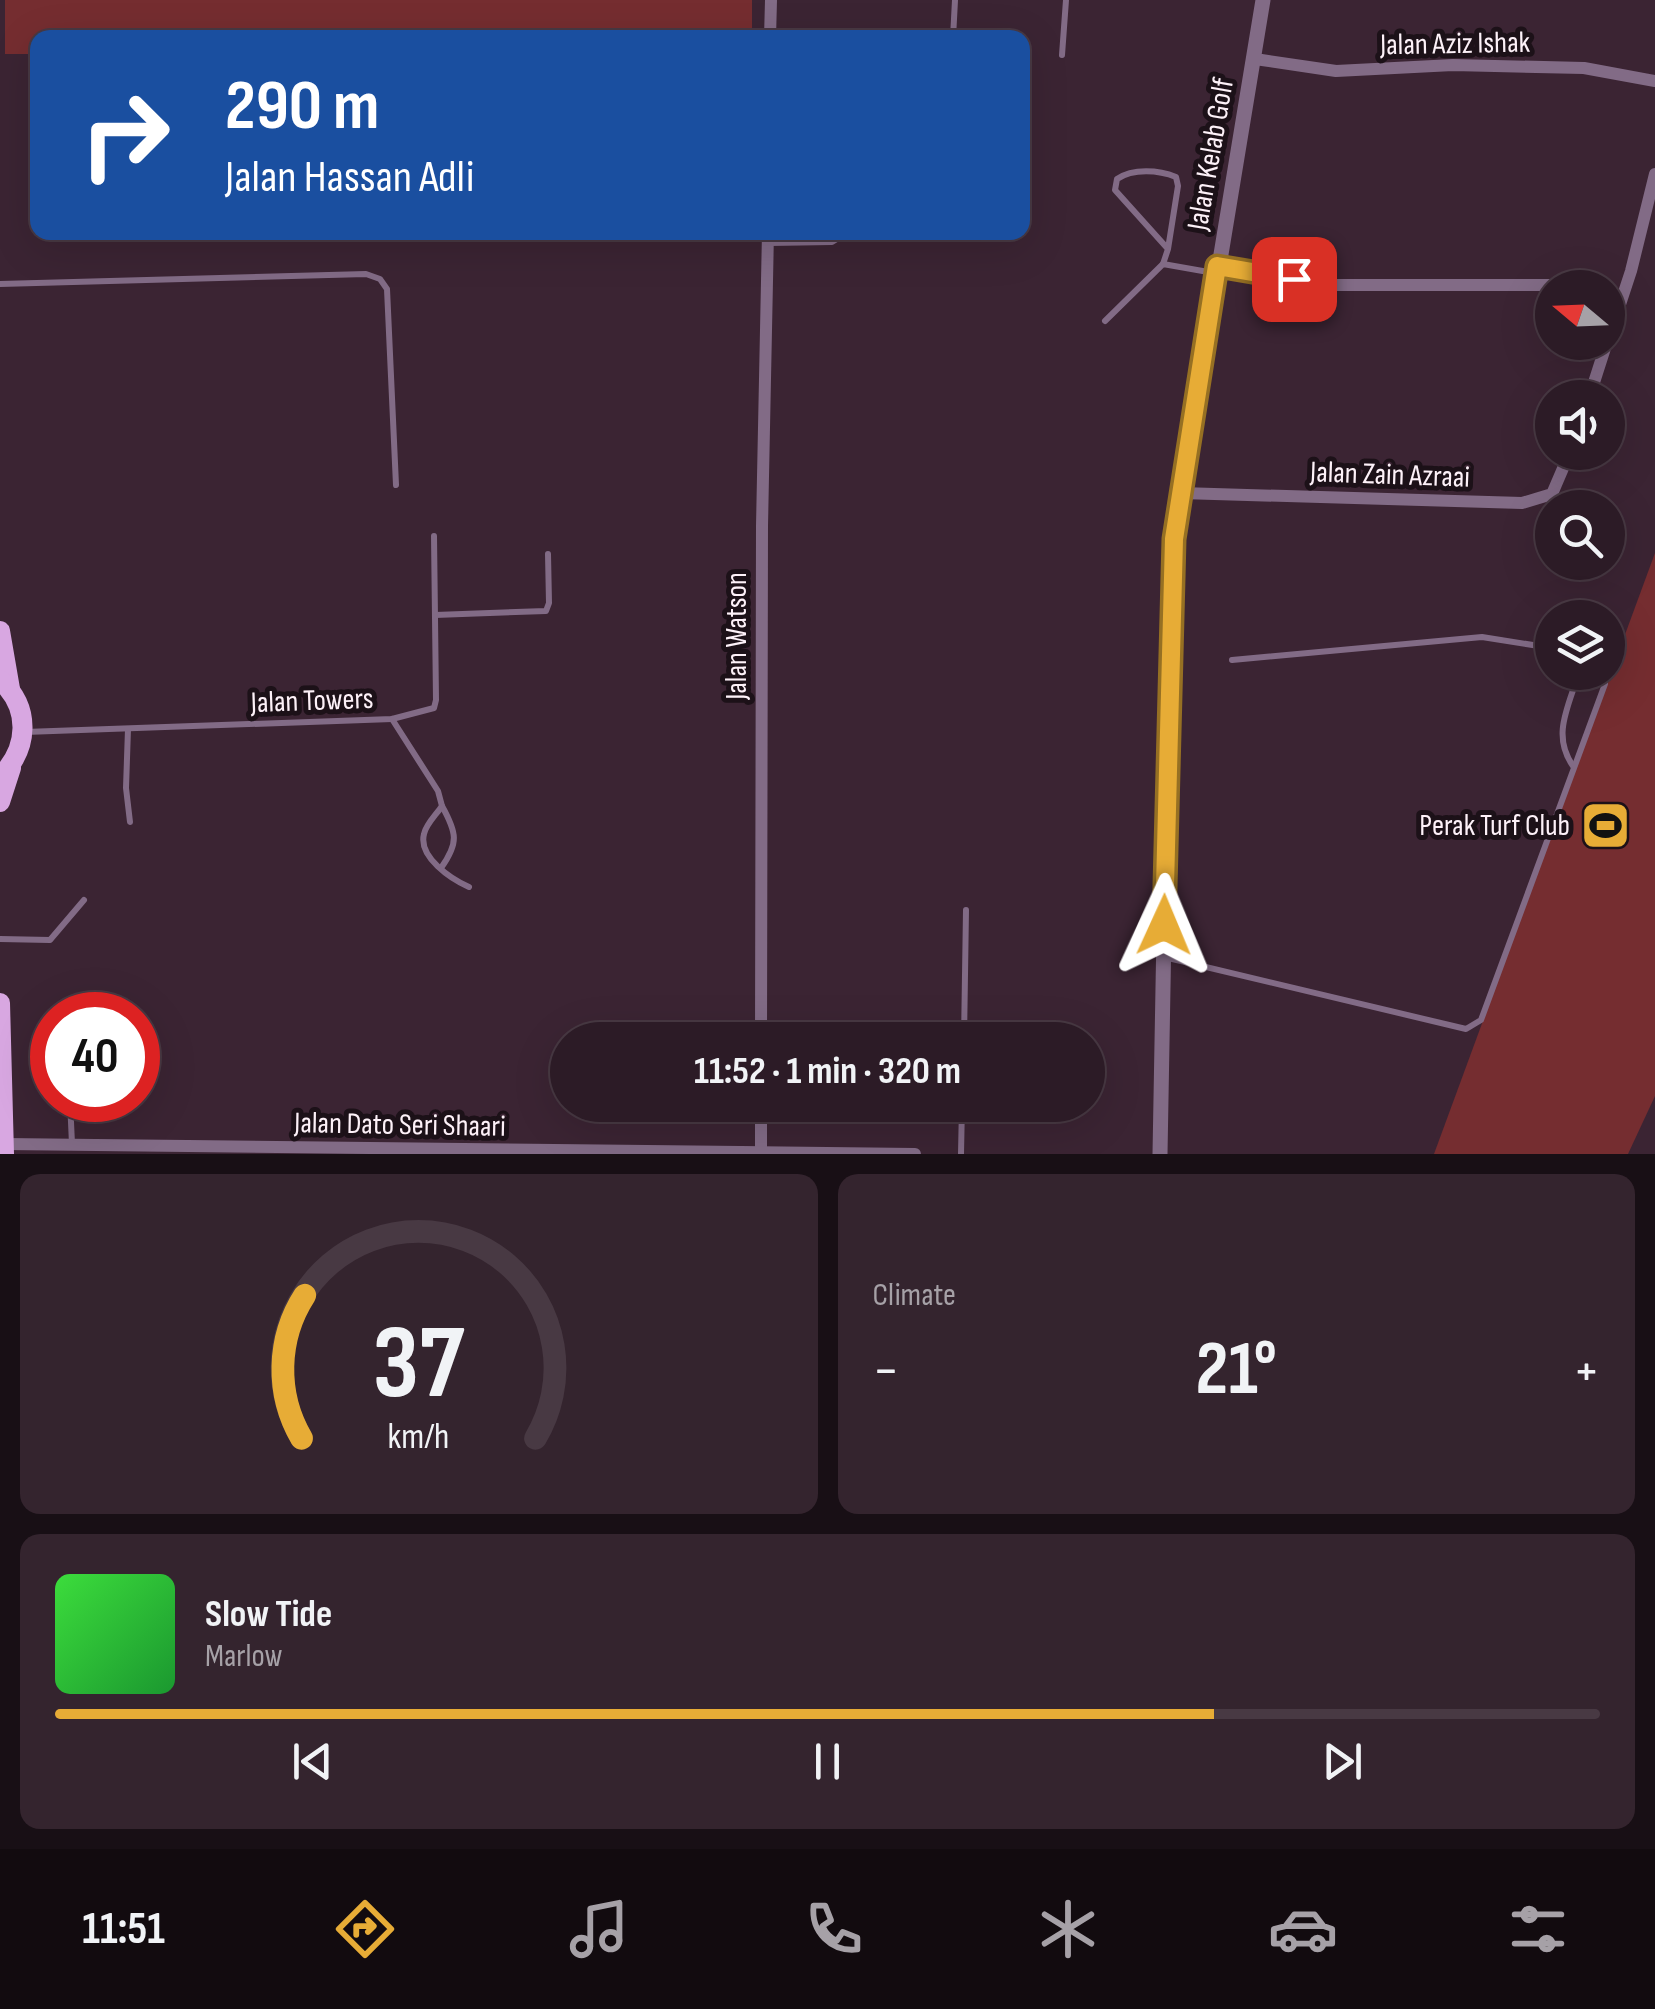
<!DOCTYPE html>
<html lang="en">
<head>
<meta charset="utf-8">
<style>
	body { margin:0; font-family:"Sofia Sans Condensed",sans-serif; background:#34242e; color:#f1f3f6; height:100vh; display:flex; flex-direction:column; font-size:38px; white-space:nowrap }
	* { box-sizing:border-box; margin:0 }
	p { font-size:32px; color:#a6a1a7 }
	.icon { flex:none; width:55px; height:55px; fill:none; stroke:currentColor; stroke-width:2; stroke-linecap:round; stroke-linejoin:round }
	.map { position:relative; height:1154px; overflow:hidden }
	.sheet { display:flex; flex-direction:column; gap:20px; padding:20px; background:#180f15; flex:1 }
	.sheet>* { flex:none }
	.hud { position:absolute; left:30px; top:30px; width:1000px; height:210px; border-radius:20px; box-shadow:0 10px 40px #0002,0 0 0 2px #483943; background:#1a4fa0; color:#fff; overflow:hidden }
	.needle { width:65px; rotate:289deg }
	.fabs { position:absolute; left:1535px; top:270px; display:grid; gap:20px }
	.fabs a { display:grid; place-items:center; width:90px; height:90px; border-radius:50%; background:#2c1b26; box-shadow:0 10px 40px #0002,0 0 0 2px #483943; font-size:50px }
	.speed { position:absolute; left:30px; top:992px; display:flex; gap:20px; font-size:50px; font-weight:700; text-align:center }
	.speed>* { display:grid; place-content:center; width:130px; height:130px; border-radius:50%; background:#2c1b26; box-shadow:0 10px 40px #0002,0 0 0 2px #483943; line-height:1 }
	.speed .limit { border:15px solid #d22; background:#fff; color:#111 }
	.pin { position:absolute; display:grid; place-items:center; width:85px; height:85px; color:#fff; margin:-42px; border-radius:20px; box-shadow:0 5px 15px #0006 }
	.me { position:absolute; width:110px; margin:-55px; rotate:1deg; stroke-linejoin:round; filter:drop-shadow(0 0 8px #0008) }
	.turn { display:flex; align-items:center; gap:35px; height:210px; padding:0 30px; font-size:45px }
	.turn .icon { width:130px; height:130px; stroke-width:2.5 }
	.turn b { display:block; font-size:70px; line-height:85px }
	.big { font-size:75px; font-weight:700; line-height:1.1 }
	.sheet .card { flex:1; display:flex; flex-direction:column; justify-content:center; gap:15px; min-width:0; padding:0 35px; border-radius:20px; background:#34242e }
	.sheet .dial { align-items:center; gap:0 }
	.dial svg { height:260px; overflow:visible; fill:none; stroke:#483943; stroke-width:7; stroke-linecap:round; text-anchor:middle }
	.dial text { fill:#f1f3f6; stroke:none }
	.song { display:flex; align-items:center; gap:30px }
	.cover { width:120px; height:120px; border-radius:15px; background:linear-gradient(135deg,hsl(120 70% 55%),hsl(130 70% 35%)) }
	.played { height:10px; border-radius:5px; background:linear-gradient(90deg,#e7ac36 75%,#483943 75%) }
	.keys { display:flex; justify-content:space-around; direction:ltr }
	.heat { display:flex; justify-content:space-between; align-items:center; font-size:55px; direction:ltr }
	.sheet .tiles { flex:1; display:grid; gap:20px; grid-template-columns:1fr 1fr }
	.card:last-child { grid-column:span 2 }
	.trip { position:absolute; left:550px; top:1022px; width:555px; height:100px; border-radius:50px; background:#2c1b26; box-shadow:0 10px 40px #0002,0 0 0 2px #483943; font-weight:700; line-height:100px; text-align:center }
	.menu { display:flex; height:160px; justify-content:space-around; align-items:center; background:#120b0f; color:#a6a1a7 }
	.menu .icon { width:70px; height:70px }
	.menu .on { color:#e7ac36 }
	.menu b { font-size:45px; color:#f1f3f6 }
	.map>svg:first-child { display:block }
	.green { fill:#752d30 }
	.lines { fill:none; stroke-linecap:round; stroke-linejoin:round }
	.service { stroke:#826b86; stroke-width:6 }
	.minor { stroke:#826b86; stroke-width:12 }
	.tertiary { stroke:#826b86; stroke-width:15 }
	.primary { stroke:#d8a7e1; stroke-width:20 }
	.route-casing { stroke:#967023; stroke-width:25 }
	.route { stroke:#e7ac36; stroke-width:18 }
	.labels { text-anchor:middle; stroke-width:10; stroke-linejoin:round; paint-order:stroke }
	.street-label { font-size:30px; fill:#fdf1f8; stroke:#1c1118 }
	.poi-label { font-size:30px; fill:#fdf1f8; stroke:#1c1118; text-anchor:end }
</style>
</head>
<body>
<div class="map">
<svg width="1655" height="1154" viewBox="0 0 1655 1154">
	<rect width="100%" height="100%" fill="#3b2433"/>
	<!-- green -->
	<g class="green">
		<polygon points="5,0 752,0 752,36 38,38 37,54 5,54"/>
		<polygon points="1655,553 1655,1096 1628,1154 1434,1154"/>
	</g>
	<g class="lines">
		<!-- service -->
		<g class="service">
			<polyline points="953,38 955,0"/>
			<polyline points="1062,55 1066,0"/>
			<polyline points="769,243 832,242 848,232"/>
			<path d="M1163 264 1168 249 1115 190 1117 179C1133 168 1159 170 1176 177L1178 186 1168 249"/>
			<polyline points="0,284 366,274 380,279 387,289 396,485"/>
			<polyline points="1105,321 1163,264 1214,273"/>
			<polyline points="435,615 546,611 549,603 548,554"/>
			<polyline points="1232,660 1482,637 1552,648"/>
			<path d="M392 719 438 791 442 806C436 815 426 824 424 834 418 857 451 879 469 887"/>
			<polyline points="128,729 126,788 130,822"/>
			<polyline points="25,732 392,719 434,708 436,700 434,536"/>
			<path d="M1573 766C1551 735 1569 706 1579 672"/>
			<path d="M441 868C459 843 457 833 442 806"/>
			<polyline points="0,939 50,940 84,900"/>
			<polyline points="1164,957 1466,1029 1481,1020 1605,684 1605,672"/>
			<polyline points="964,1040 966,910"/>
			<polyline points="70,1100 72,1144"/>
			<polyline points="961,1154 962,1105"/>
		</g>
		<!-- minor -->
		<g class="minor">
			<polyline points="770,38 771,0"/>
			<polyline points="1255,59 1336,71 1453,65 1584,68 1655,81"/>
			<polyline points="1217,265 1332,285 1558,285 1575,288"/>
			<polyline points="1608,341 1631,271 1655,174"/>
			<polyline points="1589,398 1607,342"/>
			<polyline points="1181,493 1522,503 1552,494 1570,452"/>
			<polyline points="761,1040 762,526 768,232"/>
			<polyline points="4,1144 915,1154"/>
			<polyline points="761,1152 761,1105"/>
		</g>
		<!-- tertiary -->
		<polyline class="tertiary" points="1160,1154 1169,654 1174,539 1263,0"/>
		<!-- primary -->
		<g class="primary">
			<polyline points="0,631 10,689"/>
			<path d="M0 680C31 708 29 748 0 777"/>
			<polyline points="0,802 11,768"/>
			<polyline points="0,1003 4,1154"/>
		</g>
	</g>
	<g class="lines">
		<defs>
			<polyline id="route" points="1164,925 1174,539 1217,266 1294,279"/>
		</defs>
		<!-- route casing -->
		<use href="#route" class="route-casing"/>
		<!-- route -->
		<use href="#route" class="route"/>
	</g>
	<!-- icons -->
	<defs>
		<symbol id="stadium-square" viewBox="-11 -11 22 22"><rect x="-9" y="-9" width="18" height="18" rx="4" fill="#e7ac36" stroke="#1c1118"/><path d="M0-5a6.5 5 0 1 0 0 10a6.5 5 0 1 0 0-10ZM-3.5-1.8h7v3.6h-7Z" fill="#111"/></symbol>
	</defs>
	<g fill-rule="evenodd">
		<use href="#stadium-square" x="1578" y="798" width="55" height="55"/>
	</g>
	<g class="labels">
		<!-- street labels -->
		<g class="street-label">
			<text transform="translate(1455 43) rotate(-1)" y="10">Jalan Aziz Ishak</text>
			<text transform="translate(1210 154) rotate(-80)" y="10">Jalan Kelab Golf</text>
			<text transform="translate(1390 474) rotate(2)" y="10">Jalan Zain Azraai</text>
			<text transform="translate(736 636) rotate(-90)" y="10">Jalan Watson</text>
			<text transform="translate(312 700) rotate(-2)" y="10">Jalan Towers</text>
			<text transform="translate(400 1124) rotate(1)" y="10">Jalan Dato Seri Shaari</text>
		</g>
		<!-- poi labels -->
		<g class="poi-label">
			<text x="1570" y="835">Perak Turf Club</text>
		</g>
	</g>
</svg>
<div class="fabs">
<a><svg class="needle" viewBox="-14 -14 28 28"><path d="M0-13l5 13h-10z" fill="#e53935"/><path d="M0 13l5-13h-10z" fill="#a6a1a7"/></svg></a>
<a><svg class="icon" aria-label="sound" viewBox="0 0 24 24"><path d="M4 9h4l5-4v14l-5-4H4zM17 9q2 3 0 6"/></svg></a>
<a><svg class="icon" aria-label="search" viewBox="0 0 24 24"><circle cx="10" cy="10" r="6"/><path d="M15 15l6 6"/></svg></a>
<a><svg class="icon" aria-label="layers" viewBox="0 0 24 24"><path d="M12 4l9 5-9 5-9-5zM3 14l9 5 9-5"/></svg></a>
</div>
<div class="speed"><div class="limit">40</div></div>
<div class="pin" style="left:1294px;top:279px;background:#d93025"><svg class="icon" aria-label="arrive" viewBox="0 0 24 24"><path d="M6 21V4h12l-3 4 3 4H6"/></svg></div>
<svg class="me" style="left:1164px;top:925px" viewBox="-20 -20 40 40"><path d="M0-17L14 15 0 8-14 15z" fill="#e7ac36" stroke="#fff" stroke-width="4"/></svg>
<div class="trip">11:52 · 1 min · 320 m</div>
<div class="hud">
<div class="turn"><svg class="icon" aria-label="right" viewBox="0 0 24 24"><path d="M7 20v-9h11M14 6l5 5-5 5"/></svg><div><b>290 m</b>Jalan Hassan Adli</div></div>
</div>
</div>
<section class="sheet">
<div class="tiles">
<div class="card dial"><svg viewBox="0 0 100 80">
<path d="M14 69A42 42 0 1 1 86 69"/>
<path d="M14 69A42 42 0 0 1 15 25" stroke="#e7ac36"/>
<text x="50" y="56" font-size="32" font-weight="700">37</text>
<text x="50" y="72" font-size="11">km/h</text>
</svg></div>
<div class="card"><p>Climate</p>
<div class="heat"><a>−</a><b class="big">21°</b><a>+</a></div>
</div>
<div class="card">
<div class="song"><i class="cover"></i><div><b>Slow Tide</b><p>Marlow</p></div></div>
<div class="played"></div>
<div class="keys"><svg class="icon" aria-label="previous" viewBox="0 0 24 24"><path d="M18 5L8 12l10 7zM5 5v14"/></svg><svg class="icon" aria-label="pause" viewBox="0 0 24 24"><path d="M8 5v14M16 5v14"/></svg><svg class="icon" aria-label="next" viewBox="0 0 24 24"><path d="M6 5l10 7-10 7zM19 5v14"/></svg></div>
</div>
</div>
</section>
<nav class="menu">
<b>11:51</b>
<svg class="icon on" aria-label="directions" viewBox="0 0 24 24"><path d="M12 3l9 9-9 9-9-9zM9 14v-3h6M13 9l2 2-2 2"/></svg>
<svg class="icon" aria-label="music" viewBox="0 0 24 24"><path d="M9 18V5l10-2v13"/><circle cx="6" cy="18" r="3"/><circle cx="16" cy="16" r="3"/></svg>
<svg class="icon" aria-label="phone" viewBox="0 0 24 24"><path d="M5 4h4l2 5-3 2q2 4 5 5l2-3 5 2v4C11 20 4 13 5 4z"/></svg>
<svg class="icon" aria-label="climate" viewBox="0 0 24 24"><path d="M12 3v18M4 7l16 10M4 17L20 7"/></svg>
<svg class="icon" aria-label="car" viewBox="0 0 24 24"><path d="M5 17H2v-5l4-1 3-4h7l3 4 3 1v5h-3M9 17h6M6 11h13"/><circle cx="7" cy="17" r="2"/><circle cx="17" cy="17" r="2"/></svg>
<svg class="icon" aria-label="filters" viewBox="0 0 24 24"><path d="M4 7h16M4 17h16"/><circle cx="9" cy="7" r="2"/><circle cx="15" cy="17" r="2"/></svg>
</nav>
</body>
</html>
